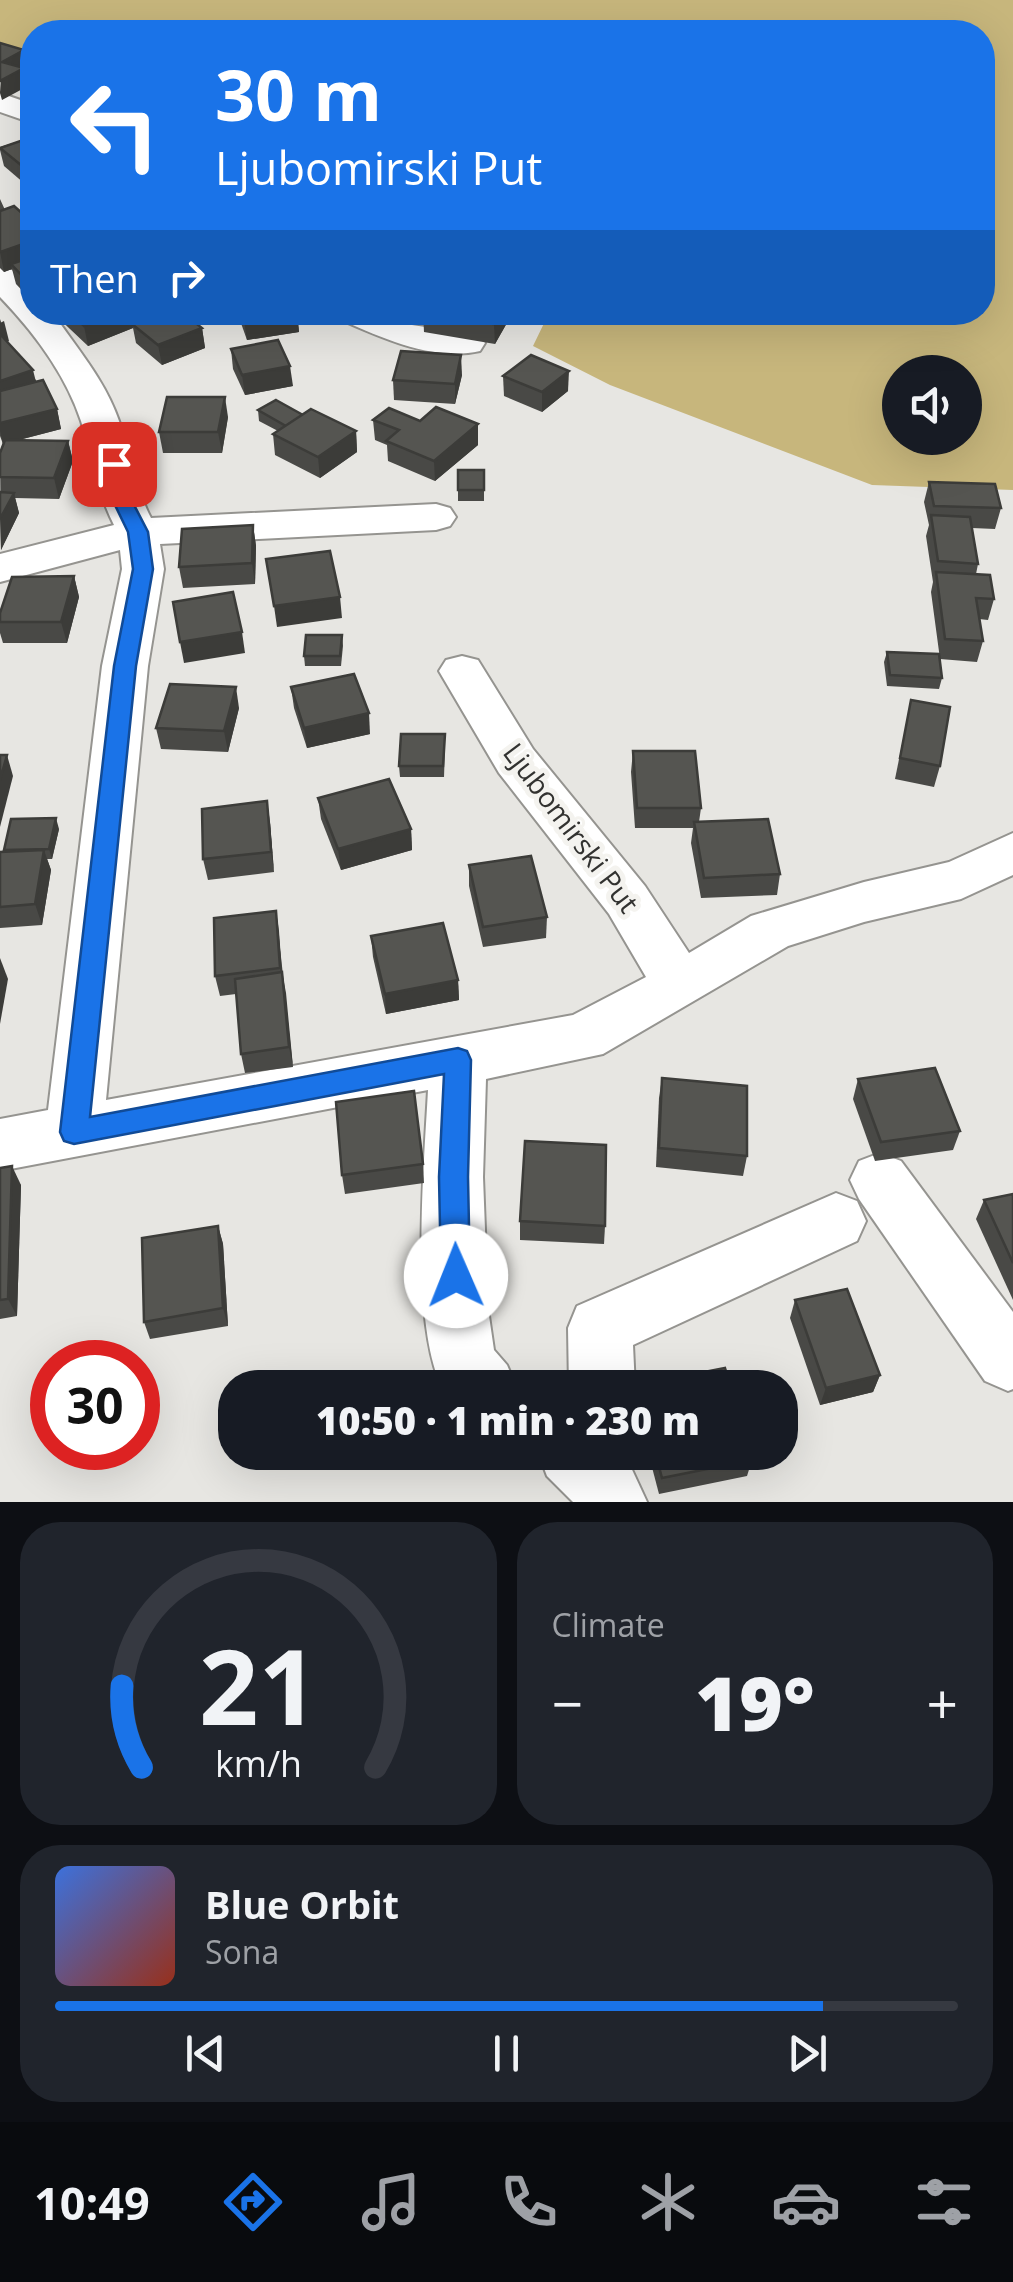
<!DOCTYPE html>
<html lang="en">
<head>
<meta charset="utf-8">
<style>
	body { margin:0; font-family:"Open Sans",sans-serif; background:#20242c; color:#f1f3f6; height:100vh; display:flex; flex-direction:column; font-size:38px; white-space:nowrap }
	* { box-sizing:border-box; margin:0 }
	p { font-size:32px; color:#9ea1a6 }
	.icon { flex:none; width:55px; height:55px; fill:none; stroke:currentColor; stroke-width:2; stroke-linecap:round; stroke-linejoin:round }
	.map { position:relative; height:1502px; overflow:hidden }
	.drawer { display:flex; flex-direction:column; gap:20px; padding:20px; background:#0d0f14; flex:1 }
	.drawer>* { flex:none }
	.top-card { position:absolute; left:20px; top:20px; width:975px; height:305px; border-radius:40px; box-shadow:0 10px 40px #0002; background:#1a73e8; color:#fff; overflow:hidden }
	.controls { position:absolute; left:882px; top:355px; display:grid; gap:20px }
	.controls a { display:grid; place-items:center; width:100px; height:100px; border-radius:50%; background:#171b24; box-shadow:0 10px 40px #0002; font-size:50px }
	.speed { position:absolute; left:30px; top:1340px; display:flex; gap:20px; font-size:50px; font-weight:700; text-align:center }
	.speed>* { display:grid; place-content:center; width:130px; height:130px; border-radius:50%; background:#171b24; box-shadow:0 10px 40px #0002; line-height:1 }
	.speed .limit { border:15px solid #d22; background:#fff; color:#111 }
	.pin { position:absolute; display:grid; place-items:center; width:85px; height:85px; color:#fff; margin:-42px; border-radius:20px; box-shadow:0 5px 15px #0006 }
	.me { position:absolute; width:110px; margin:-55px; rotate:359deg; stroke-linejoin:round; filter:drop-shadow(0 0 8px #0008) }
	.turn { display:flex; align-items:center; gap:35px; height:210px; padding:0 30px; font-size:45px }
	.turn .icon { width:130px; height:130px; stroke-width:2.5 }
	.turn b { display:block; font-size:70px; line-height:85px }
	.then { display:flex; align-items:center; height:95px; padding:0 30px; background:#0003; gap:20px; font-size:38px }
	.big { font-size:75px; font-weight:800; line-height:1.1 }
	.drawer .tile { flex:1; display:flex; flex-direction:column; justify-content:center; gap:15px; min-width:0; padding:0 35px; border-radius:40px; background:#20242c }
	.drawer .dial { align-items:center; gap:0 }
	.dial svg { height:260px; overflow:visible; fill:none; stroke:#363941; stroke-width:7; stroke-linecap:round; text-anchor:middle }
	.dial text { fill:#f1f3f6; stroke:none }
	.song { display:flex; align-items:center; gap:30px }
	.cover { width:120px; height:120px; border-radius:15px; background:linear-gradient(135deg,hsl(220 70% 55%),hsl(10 70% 35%)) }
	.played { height:10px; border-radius:5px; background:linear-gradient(90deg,#1a73e8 85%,#363941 85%) }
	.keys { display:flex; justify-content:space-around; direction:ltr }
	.heat { display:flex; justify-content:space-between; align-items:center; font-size:55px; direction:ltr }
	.drawer .tiles { flex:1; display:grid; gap:20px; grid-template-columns:1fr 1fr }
	.tile:last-child { grid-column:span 2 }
	.trip { position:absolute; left:218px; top:1370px; width:580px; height:100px; border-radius:40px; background:#171b24; box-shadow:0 10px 40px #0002; font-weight:800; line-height:100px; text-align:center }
	.tabs { display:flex; height:160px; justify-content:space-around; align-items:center; background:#090b0e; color:#9ea1a6 }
	.tabs .icon { width:70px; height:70px }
	.tabs .current { color:#1a73e8 }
	.tabs b { font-size:45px; color:#f1f3f6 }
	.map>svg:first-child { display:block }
	.green { fill:#c7b67c; fill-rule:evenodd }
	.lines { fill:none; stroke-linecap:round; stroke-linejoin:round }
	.minor-casing { stroke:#959490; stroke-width:4 }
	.minor { fill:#fff; fill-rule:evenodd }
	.wall { fill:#494946 }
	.shaded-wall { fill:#3c3c39 }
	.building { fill:#555551; stroke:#3c3c39; stroke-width:2.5 }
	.route { fill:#1a73e8; stroke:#114b97; stroke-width:2.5 }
	.labels { text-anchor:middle; stroke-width:10; stroke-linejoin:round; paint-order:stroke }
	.street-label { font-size:28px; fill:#323230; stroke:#f4f3ef }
</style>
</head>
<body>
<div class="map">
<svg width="1013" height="1502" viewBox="0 0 1013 1502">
	<rect width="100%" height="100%" fill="#e7e6e2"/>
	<!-- green -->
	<path class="green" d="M0 0H1013V490L872 485 610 385 533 346 549 313 982 312V32H32V56L0 49ZM900 372H965V438H900Z"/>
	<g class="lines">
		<defs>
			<g id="minor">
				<polygon points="0,93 32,104 32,123 0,112"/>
				<path d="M0 267 12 270 32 291V312H52C76 347 105 380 119 421 130 453 135 488 151 518L436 504 450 508 456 517 450 526 436 530 160 544 164 569 148 666 106 1100 573 1015 646 977 609 914 499 773 439 671 446 660 462 656 478 660 533 749 645 886 689 953 751 916 864 882 949 862 1013 833V875L961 899 864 922 788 946 603 1054 486 1079 483 1177 488 1309 494 1350 507 1365 517 1388H442C410 1320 424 1167 428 1090L0 1171V1119L48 1110 102 666 122 569 120 550 0 582V554L114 525C97 492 92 456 81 421 66 375 33 331 0 297Z"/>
				<path d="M334 312H382L412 325 480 335 485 343 480 351C433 362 380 337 339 319Z"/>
				<polygon points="880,1153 901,1161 1013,1312 1013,1389 1008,1391 985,1381 859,1199 850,1180 859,1161"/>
				<polygon points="836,1193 857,1201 866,1221 857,1241 633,1345 635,1388 569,1388 568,1328 577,1306"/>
				<polygon points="538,1452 620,1452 628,1461 647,1502 573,1502 547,1476"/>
			</g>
		</defs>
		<!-- minor casing -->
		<use href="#minor" class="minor-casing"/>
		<!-- minor -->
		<use href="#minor" class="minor"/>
	</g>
	<!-- wall -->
	<g class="wall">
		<polygon points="32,137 32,190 4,166 0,150 0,147"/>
		<polygon points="0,199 5,210 32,222 32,301 16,284 12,269 4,272 0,268"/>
		<polygon points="52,312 132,312 134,323 202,328 205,348 162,365 136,343 133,328 88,346"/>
		<polygon points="237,312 297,312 299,332 247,340"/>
		<polygon points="423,312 508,321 495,344 424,332"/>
		<polygon points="0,319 8,342 57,409 61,429 19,440 68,441 73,461 59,499 15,498 19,513 1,550 0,453 3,444 0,436"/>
		<polygon points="231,349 293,386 245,395 233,369"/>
		<polygon points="462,375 455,404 394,400 393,380"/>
		<polygon points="503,376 568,391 542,412 504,396"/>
		<polygon points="258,410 303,415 356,431 357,452 320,478 275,455 273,434 278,431 259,421"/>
		<polygon points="228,417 222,453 163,453 159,432"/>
		<polygon points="373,420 478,445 435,481 388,461 387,445 375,440"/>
		<rect x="458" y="470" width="26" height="31"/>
		<polygon points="929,482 1001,508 995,529 972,528 978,564 976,574 994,599 988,620 979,619 983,641 977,662 940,659 931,592 933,582 926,536 929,525 924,502"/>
		<polygon points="253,525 256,546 255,584 183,588 179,567"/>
		<polygon points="74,576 79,597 67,643 3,643 0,633 0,613"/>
		<polygon points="342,635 343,646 341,666 305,666 304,656"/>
		<polygon points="887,652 942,678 939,689 887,686 884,662"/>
		<polygon points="291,687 370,734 307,748 294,708"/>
		<polygon points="911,700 940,766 934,787 895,779"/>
		<polygon points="239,708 228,752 161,749 156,728"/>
		<polygon points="445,745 444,777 400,777 399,766"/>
		<polygon points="633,751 701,808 699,822 780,874 777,895 701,898 691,843 693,828 635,828 631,772"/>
		<polygon points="318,798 411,829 412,850 341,870 321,819"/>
		<polygon points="270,822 274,872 208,880 203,859"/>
		<polygon points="59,829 52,859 47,859 51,870 42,925 0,928 0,852 5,852 4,850"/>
		<polygon points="469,865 547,917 546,938 483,947 469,886"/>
		<polygon points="276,911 293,1067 245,1073 241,1054 236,994 220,996 215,976"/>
		<polygon points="371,936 458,980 459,1000 386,1014 373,957"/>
		<polygon points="662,1078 747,1156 743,1176 656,1167 659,1098"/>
		<polygon points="858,1079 960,1131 953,1150 875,1161 853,1099"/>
		<polygon points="423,1164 424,1183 345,1194 342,1175"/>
		<polygon points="0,1168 21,1185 17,1316 0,1319"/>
		<polygon points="1013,1194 1013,1300 976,1219 984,1200"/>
		<polygon points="520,1221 605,1226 604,1244 520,1240"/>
		<polygon points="218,1226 223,1244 228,1326 150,1339 144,1322"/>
		<polygon points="795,1300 880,1375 873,1392 820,1405 790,1318"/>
		<polygon points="648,1452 750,1452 752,1460 747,1476 659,1494"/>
	</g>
	<!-- shaded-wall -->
	<g class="shaded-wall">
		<polygon points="24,50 27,68 24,69 28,86 2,100 0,93 2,62"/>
		<polygon points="32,241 32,262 11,264 12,269 4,272 0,252"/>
		<polygon points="119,312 132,312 134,325 132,324 133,328 88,346 84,326"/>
		<polygon points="292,312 297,312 299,332 247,340 244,320"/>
		<polygon points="501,312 508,312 508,321 495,344 494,324"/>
		<polygon points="4,321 9,341 0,345 0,323"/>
		<polygon points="202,328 205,348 162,365 158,345"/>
		<polygon points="461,355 462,375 455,404 455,384"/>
		<polygon points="290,366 293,386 245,395 242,375"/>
		<polygon points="33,370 38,390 0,403 0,381"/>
		<polygon points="569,371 568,391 542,412 542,392"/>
		<polygon points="225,397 228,417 222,453 218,432"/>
		<polygon points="57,409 61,429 3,444 0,431 0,423"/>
		<polygon points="478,424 478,445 435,481 434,461"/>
		<polygon points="356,431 357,452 320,478 318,457"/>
		<polygon points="68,441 73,461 59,499 54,478"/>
		<polygon points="14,493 19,513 1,550 0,519"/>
		<polygon points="253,525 256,546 255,584 252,563"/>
		<polygon points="74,576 79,597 67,643 61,622"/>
		<polygon points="340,597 342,618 277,627 274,606"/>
		<polygon points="242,632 245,653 184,663 180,642"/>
		<polygon points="236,687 239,708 228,752 224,731"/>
		<polygon points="369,713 370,734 307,748 304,728"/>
		<polygon points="7,755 13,776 0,827 0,780"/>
		<polygon points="267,801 270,822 274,872 271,852"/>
		<polygon points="56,818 59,829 52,859 49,849"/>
		<polygon points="411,829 412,850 341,870 338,849"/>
		<polygon points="44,850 51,870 42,925 35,904"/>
		<polygon points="276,911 279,931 283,988 280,968"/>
		<polygon points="0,958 8,979 0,1024"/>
		<polygon points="282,972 286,993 293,1067 289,1047"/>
		<polygon points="458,980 459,1000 386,1014 385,994"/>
		<polygon points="12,1166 21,1185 17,1316 8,1299"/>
		<polygon points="218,1226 223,1244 228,1326 223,1308"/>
		<polygon points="880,1375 873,1392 820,1405 826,1388"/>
	</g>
	<!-- building -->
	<g class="building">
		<polygon points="0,43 24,50 2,62 24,68 0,81"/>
		<polygon points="32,137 32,174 0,148"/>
		<polygon points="14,206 32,222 32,241 0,252 0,211"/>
		<polygon points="32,257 32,283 30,284 11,264"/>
		<polygon points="69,312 119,312 84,326"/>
		<polygon points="160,312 182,312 202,328 158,345 132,324"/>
		<polygon points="241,312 292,312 244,320"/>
		<polygon points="425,312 501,312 494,324"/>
		<polygon points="0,334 33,370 0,381"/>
		<polygon points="278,340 290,366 242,375 231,349"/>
		<polygon points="401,351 461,355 455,384 393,380"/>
		<polygon points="531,355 569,371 542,392 503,376"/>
		<polygon points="43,380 57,409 0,423 0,391"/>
		<polygon points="167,397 225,397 218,432 159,432"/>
		<polygon points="276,400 303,415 286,426 258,410"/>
		<polygon points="436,407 478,424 434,461 386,441 399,430 373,420 389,408 420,421"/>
		<polygon points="311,409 356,431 318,457 273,434"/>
		<polygon points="5,440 68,441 54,478 0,477 0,453"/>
		<rect x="458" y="470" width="26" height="20"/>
		<polygon points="929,482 995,484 1001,508 934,506"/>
		<polygon points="0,492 14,493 0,519"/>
		<polygon points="931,515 970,517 978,564 938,561"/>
		<polygon points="253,525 252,563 179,567 182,529"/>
		<polygon points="330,551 340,597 274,606 266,559"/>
		<polygon points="936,572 990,575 994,599 976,598 983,641 945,639"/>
		<polygon points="74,576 61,622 0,622 0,613 12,577"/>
		<polygon points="233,592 242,632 180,642 173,602"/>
		<polygon points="306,635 342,635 340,656 304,656"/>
		<polygon points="887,652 939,654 942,678 890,675"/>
		<polygon points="354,674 369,713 304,728 291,687"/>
		<polygon points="170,684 236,687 224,731 156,728"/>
		<polygon points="911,700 950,707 940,766 900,758"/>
		<polygon points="401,734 445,734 443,766 399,766"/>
		<polygon points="633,751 695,751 701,808 637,808"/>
		<polygon points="0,755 7,755 0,780"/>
		<polygon points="389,779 411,829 338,849 318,798"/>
		<polygon points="267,801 271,852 203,859 202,809"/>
		<polygon points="56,818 49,849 4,850 11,819"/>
		<polygon points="768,819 780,874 704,878 694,822"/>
		<polygon points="44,850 35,904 0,907 0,852"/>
		<polygon points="531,856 547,917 483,927 469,865"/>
		<polygon points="276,911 280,968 215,976 214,918"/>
		<polygon points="443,923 458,980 385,994 371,936"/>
		<polygon points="282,972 289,1047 241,1054 235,979"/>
		<polygon points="935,1068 960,1131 881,1142 858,1079"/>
		<polygon points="662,1078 747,1086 747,1156 659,1148"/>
		<polygon points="414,1091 423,1164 342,1175 336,1102"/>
		<polygon points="525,1141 606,1145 605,1226 520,1221"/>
		<polygon points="12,1166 8,1299 0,1300 0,1168"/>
		<polygon points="1013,1194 1013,1263 984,1200"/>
		<polygon points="218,1226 223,1308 144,1322 142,1238"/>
		<polygon points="847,1289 880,1375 826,1388 795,1300"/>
		<polygon points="725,1368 731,1388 639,1388 638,1385"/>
		<polygon points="655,1452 750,1452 752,1460 662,1478"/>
	</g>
	<!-- route -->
	<polygon class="route" points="114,458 124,464 132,501 148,532 153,569 136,666 90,1117 458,1048 467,1051 471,1060 468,1177 470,1276 466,1286 456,1290 445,1286 441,1276 439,1177 444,1074 74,1144 64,1141 60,1132 114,666 133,569 128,532 113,501 105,464"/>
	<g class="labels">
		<!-- street labels -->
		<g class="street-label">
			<text transform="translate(571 828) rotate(53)" y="10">Ljubomirski Put</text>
		</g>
	</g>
</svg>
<div class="controls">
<a><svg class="icon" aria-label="sound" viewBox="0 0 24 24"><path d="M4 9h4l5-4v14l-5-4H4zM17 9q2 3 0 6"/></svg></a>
</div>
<div class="speed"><div class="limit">30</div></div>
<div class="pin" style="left:114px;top:464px;background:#d93025"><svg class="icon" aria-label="arrive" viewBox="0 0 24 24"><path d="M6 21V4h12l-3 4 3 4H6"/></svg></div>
<svg class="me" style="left:456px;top:1276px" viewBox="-20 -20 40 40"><circle r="19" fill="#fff"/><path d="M0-13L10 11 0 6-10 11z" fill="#1a73e8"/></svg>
<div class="trip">10:50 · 1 min · 230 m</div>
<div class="top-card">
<div class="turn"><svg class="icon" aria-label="left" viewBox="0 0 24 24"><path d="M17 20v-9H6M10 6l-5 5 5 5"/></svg><div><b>30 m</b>Ljubomirski Put</div></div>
<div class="then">Then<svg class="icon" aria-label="right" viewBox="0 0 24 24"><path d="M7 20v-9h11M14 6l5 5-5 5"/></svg></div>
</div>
</div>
<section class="drawer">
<div class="tiles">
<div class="tile dial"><svg viewBox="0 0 100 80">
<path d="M14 69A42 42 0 1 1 86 69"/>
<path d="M14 69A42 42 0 0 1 8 44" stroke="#1a73e8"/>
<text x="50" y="56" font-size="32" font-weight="700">21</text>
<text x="50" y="72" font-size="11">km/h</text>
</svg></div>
<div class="tile"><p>Climate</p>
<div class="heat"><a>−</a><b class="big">19°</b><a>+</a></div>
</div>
<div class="tile">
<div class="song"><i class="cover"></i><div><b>Blue Orbit</b><p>Sona</p></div></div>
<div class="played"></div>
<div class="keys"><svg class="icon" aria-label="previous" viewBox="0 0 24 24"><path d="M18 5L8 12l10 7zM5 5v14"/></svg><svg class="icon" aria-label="pause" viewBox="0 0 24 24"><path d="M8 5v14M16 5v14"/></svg><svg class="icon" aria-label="next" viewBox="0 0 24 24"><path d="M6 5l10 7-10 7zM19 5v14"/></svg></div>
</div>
</div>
</section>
<nav class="tabs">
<b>10:49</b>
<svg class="icon current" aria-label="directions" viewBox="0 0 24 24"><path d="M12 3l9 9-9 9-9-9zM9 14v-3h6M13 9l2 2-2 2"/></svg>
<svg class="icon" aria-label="music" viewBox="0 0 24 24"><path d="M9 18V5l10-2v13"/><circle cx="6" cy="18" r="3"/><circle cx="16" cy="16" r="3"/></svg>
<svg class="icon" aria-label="phone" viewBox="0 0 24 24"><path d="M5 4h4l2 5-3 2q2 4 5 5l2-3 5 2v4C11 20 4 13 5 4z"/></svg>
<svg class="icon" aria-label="climate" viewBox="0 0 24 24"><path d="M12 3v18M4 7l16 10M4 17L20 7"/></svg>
<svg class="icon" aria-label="car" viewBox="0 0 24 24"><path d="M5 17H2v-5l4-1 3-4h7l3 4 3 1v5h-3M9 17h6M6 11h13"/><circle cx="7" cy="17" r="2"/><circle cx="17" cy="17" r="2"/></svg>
<svg class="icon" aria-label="filters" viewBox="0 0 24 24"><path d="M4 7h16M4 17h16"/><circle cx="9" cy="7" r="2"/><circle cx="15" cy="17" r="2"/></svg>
</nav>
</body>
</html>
